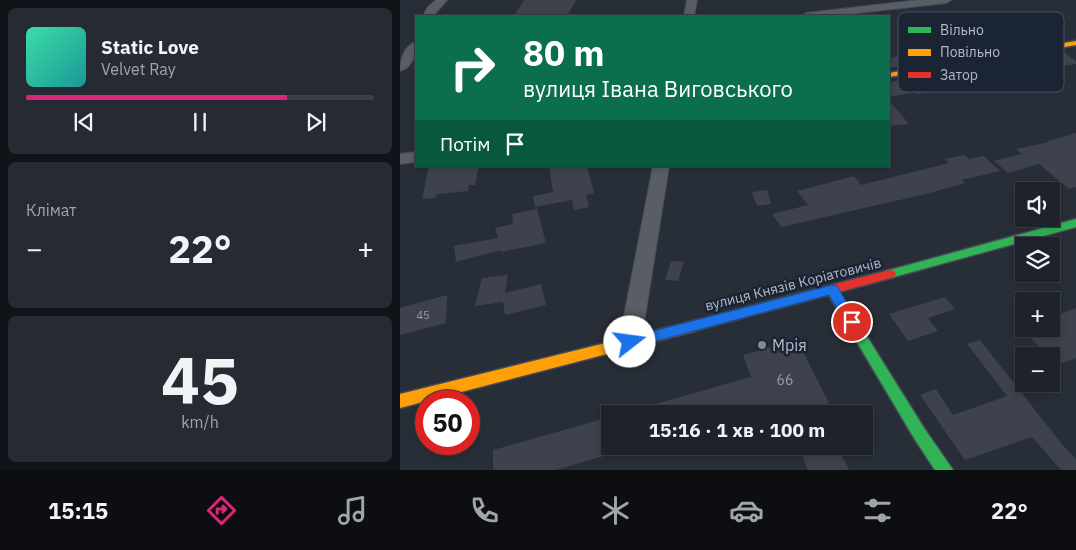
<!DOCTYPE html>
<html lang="uk">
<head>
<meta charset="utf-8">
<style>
	body { margin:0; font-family:"IBM Plex Sans",sans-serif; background:#262a32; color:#f1f3f6; height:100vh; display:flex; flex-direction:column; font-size:19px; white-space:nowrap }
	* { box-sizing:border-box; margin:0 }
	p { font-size:16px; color:#a1a4a8 }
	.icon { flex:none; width:28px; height:28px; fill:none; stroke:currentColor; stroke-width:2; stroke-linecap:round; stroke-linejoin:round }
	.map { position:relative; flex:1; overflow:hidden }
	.details { display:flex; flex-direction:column; gap:8px; padding:8px; background:#101317; width:400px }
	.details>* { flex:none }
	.hud { position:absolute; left:15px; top:15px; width:475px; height:152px; border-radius:0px; box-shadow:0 2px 8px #0003,0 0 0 1px #3c3f47; background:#0b6e4f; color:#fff; overflow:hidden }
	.fabs { position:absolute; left:615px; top:182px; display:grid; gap:10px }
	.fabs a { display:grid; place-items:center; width:45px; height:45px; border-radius:0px; background:#1e222a; box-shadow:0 2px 8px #0003,0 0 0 1px #3c3f47; font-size:25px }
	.speed { position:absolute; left:15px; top:390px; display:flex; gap:10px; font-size:25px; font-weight:700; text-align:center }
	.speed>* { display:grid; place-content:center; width:65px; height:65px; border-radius:50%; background:#1e222a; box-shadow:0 2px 8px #0003,0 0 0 1px #3c3f47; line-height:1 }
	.speed .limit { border:8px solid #d22; background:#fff; color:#111 }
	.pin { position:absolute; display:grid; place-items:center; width:42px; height:42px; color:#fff; margin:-21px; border:2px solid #fff; border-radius:50%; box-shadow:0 1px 5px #0007 }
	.me { position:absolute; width:55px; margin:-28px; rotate:75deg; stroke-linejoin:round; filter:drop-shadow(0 0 4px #0008) }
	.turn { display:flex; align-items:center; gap:18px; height:105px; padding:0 25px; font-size:22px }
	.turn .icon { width:65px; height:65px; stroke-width:2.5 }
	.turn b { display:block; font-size:35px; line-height:42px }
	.then { display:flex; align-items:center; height:48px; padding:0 25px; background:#0003; gap:10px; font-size:19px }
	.big { font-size:38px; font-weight:800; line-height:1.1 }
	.details .tile { flex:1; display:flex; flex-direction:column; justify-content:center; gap:8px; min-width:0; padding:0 18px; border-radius:8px; background:#262a32 }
	.details .dial { align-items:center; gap:0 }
	.dial b { font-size:65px; line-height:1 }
	.song { display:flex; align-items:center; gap:15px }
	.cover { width:60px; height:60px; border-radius:8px; background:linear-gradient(135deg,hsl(160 70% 55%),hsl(180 70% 35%)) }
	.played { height:5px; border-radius:2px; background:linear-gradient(90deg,#db2777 75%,#3c3f47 75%) }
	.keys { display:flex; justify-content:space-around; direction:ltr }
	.heat { display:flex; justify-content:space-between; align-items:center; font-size:28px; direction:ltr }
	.trip { position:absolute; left:201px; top:405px; width:272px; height:50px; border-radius:0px; background:#1e222a; box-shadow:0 2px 8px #0003,0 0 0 1px #3c3f47; font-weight:800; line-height:50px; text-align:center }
	.dock { display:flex; height:80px; justify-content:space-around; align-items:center; background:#0c0e11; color:#a1a4a8 }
	.dock .icon { width:35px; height:35px }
	.dock .on { color:#db2777 }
	.dock b { font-size:22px; color:#f1f3f6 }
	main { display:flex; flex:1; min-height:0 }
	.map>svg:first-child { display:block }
	.building { fill:#3d424c }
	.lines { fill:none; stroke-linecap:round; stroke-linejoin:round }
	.street-casing { stroke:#464b54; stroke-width:2 }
	.fast-casing { stroke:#464b54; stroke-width:3 }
	.slow-casing { stroke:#464b54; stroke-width:3 }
	.jam-casing { stroke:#464b54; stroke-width:3 }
	.street { fill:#595d65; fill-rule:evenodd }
	.fast { fill:#30b455; fill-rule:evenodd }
	.slow { fill:#ff9f0a; fill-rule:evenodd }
	.jam { fill:#e5322d; fill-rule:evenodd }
	.route { fill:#1a73e8; stroke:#114b97 }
	.poi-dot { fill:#828996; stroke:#1b2433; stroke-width:2 }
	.labels { text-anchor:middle; stroke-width:5; stroke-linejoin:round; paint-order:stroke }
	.number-label { font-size:11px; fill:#959caa }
	.street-label { font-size:14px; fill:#b2bac9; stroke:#1b2433 }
	.near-number-label { font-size:14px; fill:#959caa }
	.near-poi-label { font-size:16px; fill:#b2bac9; stroke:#1b2433; text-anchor:start }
	.key { fill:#1b2433; stroke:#485160; stroke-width:1 }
	.key-label { font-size:14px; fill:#b2bac9 }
</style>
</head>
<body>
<main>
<section class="details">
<div class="tile">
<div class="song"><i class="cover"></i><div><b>Static Love</b><p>Velvet Ray</p></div></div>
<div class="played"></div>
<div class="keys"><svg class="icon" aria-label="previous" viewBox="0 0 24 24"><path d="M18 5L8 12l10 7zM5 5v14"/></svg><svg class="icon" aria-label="pause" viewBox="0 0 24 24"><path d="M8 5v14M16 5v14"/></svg><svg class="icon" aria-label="next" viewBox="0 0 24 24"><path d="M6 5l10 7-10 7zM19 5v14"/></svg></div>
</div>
<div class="tile"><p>Клімат</p>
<div class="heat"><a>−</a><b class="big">22°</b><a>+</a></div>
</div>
<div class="tile dial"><b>45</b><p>km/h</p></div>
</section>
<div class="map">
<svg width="676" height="470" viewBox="0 0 676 470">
	<rect width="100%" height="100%" fill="#282e38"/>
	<!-- building -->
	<g class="building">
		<polygon points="124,0 176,0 167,16 114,16"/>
		<polygon points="646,28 664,38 489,68 489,58 547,47 543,43 600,37 593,32 620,29 623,31"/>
		<polygon points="664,52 676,61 676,64 648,68 663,80 625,83 621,78 571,87 566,84 518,94 516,92 489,97 489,82"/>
		<polygon points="489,101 499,112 509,124 489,126"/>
		<polygon points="676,133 676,187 669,189 639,164 608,173 594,161 622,154 616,149 649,142 648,141"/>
		<polygon points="565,155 569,159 584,156 600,171 561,180 565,183 526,194 381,227 372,214 408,205 397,191 454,176 461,185 549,163 545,159"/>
		<polygon points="29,166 79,166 75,185 69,185 68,191 37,194 35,198 22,199"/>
		<polygon points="149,166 187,166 194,193 186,195 189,207 174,210 172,200 135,207 133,196 153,192"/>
		<polygon points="367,190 371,204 357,206 352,192"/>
		<polygon points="137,209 146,243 101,252 101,250 56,262 54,246 98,238 95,228 113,224 112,214"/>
		<polygon points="271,261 284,262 278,281 265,280"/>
		<polygon points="108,275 105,293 141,284 146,305 105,315 103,302 75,306 82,278"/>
		<polygon points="47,295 46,323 0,335 0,308"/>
		<polygon points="545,297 555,309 528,318 538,331 508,341 489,314"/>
		<polygon points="676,308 676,358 656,365 651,360 651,356 648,356 622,329 651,329 651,317"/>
		<polygon points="580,340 661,443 676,459 676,470 661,470 632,437 565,460 520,395 536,389 553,415 607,396 567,344"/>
		<polygon points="385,343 394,344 402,350 429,403 417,406 421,414 234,414 234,410 351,377 343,355"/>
		<polygon points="210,417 210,454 156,470 93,470 93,450"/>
		<polygon points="398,446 437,446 449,470 408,470"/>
	</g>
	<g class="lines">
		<defs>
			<g id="street">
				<polygon points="36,0 47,0 33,16 23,16 28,7"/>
				<polygon points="287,0 297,0 294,16 284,16"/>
				<polygon points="519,0 551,0 546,3 432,16 401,16 406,13"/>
				<path d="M16 42C17 53 12 68 0 71 0 60 4 46 16 42Z"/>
				<polygon points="16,152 16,162 0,164 0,154"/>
				<polygon points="253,166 269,166 241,342 238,349 230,351 222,349 219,342"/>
			</g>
			<g id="fast">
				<polygon points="676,219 676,227 490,278 486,277 484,274 486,271 490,270"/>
				<polygon points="432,285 436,287 524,428 553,470 535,470 514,438 426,290 428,287"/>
			</g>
			<g id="slow">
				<polygon points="676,41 676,45 489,77 489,73"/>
				<polygon points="290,322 295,323 297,327 295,331 0,408 0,394"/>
			</g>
			<polygon id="jam" points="490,270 494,271 496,274 494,277 290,332 285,331 283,327 285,323 290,322"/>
		</defs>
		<!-- street casing -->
		<use href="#street" class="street-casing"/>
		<!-- fast casing -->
		<use href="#fast" class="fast-casing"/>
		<!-- slow casing -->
		<use href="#slow" class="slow-casing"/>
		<!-- jam casing -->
		<use href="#jam" class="jam-casing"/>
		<!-- street -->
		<use href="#street" class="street"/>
		<!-- fast -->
		<use href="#fast" class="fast"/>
		<!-- slow -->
		<use href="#slow" class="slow"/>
		<!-- jam -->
		<use href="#jam" class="jam"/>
	</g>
	<!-- route -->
	<polygon class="route" points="432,285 437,286 456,318 458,322 456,325 452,327 447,325 429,295 230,348 225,346 223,342 225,338 230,337"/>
	<!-- markers -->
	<circle class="poi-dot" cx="362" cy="345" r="5"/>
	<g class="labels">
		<!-- number labels -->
		<g class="number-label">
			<text x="23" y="319">45</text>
		</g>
		<!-- street labels -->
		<g class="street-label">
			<text transform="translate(393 284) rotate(-14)" y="5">вулиця Князів Коріатовичів</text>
		</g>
		<!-- near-number labels -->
		<g class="near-number-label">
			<text x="385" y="385">66</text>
		</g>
		<!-- near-poi labels -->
		<g class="near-poi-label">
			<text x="372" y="351">Мрія</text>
		</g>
	</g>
	<!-- legend -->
	<rect x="498" y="12" width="166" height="80" rx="8" class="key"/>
	<rect x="508" y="27" width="23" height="6" fill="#30b455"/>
	<rect x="508" y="49" width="23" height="7" fill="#ff9f0a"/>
	<rect x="508" y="72" width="23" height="6" fill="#e5322d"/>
	<g class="key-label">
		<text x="540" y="35">Вільно</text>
		<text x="540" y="57">Повільно</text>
		<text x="540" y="80">Затор</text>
	</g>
</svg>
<div class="fabs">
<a><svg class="icon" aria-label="sound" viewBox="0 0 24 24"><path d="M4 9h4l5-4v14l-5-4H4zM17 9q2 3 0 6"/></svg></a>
<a><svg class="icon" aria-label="layers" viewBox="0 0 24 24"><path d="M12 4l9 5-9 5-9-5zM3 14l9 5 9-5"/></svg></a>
<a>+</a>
<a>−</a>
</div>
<div class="speed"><div class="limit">50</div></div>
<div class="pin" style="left:452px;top:322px;background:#d93025"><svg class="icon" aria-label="arrive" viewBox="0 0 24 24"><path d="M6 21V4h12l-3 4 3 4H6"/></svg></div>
<svg class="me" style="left:230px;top:342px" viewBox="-20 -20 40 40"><circle r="19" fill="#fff"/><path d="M0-13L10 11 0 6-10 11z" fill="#1a73e8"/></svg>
<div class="trip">15:16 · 1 хв · 100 m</div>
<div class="hud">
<div class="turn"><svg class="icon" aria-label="right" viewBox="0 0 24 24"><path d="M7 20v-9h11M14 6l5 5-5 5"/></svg><div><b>80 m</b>вулиця Івана Виговського</div></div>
<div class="then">Потім<svg class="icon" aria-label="arrive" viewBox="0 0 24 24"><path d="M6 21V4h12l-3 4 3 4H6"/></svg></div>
</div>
</div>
</main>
<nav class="dock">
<b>15:15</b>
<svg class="icon on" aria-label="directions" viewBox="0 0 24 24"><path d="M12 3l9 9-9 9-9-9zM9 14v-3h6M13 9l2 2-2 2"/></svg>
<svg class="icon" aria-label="music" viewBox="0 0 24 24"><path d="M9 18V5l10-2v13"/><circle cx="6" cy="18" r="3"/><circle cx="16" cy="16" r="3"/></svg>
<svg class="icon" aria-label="phone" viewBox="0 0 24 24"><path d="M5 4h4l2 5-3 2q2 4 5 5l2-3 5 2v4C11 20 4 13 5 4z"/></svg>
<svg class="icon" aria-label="climate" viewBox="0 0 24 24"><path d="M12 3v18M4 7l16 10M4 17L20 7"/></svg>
<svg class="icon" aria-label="car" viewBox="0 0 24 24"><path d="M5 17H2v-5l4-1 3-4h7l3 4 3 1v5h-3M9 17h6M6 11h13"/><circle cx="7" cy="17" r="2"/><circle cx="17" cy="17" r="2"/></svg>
<svg class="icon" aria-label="filters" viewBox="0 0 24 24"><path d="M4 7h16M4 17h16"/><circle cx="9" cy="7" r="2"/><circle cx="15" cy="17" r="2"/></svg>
<b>22°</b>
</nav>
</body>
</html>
